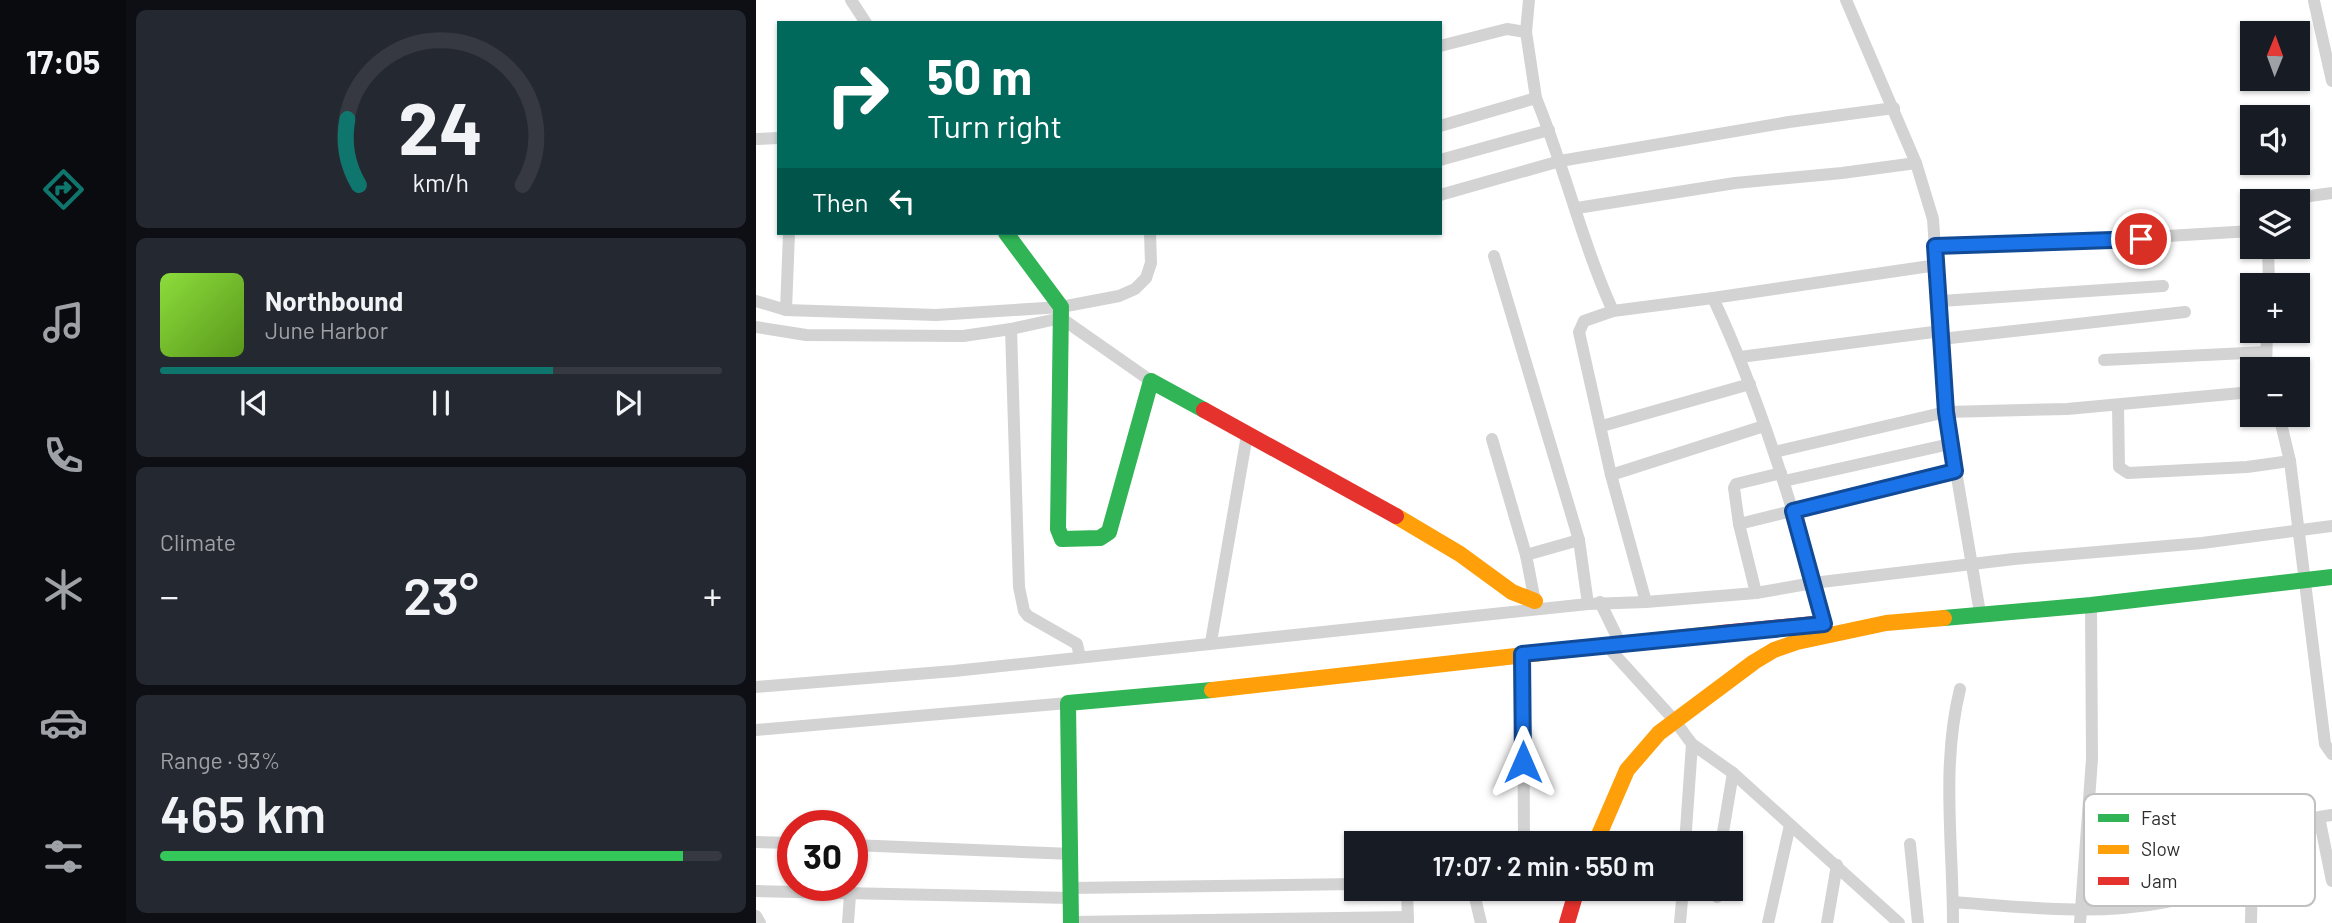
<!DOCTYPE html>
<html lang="en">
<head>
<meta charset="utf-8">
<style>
	body { margin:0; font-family:Barlow,sans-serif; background:#242831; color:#f1f3f6; height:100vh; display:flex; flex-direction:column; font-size:26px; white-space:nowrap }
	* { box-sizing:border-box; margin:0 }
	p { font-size:23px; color:#9ea1a6 }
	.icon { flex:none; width:38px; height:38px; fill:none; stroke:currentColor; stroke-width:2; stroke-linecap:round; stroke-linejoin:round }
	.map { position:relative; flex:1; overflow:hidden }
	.sheet { display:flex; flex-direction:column; gap:10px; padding:10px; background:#0d0f14; width:630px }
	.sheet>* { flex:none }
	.hud { position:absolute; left:21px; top:21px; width:665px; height:214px; border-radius:0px; box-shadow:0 2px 5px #0004; background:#00695c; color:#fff; overflow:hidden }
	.needle { width:46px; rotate:1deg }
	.fabs { position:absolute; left:1484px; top:21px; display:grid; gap:14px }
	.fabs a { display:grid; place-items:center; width:70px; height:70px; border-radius:0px; background:#171b24; box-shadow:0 2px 5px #0004; font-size:35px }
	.speed { position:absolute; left:21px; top:810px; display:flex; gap:14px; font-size:35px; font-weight:700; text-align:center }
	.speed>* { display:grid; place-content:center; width:91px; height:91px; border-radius:50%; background:#171b24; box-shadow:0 2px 5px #0004; line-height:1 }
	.speed .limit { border:10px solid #d22; background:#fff; color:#111 }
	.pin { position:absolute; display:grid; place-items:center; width:60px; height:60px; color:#fff; margin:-30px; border:4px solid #fff; border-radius:50%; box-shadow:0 2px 7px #0007 }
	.me { position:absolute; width:77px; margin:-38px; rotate:0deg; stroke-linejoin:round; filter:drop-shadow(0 0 5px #0008) }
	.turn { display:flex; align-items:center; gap:24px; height:147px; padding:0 35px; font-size:32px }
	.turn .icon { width:91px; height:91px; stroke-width:2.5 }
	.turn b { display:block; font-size:49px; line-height:60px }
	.then { display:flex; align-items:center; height:66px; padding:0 35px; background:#0003; gap:14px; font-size:26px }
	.big { font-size:52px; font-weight:600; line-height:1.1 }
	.sheet .card { flex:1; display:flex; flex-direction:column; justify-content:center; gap:10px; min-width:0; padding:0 24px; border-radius:10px; background:#242831 }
	.sheet .dial { align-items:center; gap:0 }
	.dial svg { height:182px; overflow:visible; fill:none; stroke:#363941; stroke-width:7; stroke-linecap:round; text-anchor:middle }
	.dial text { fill:#f1f3f6; stroke:none }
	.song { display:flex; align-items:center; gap:21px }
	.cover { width:84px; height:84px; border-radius:10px; background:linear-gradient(135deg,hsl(90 70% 55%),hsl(90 70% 35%)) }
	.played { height:7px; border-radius:4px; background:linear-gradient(90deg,#0f766e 70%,#363941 70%) }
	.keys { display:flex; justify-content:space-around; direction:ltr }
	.heat { display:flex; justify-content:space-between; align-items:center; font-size:38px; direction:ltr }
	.charge { height:10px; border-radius:5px; background:linear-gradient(90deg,#34c759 93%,#363941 0) }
	.trip { position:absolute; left:588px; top:831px; width:399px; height:70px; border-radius:0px; background:#171b24; box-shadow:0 2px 5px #0004; font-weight:600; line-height:70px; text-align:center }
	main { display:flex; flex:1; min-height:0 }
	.menu { display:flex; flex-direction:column; width:126px; justify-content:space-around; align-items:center; background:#090b0e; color:#9ea1a6 }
	.menu .icon { width:49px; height:49px }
	.menu .active { color:#0f766e }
	.menu b { font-size:32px; color:#f1f3f6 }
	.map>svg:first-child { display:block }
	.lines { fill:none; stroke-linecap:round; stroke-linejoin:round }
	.street { stroke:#d3d3d3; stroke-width:12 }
	.fast { stroke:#30b455; stroke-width:16 }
	.slow { stroke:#ff9f0a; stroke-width:16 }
	.jam { stroke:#e5322d; stroke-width:16 }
	.route-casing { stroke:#114b97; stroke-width:18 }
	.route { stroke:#1a73e8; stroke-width:12 }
	.key { fill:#fff; stroke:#c0c0c0; stroke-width:2 }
	.key-label { font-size:19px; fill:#2e2e2e }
</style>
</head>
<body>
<main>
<nav class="menu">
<b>17:05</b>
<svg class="icon active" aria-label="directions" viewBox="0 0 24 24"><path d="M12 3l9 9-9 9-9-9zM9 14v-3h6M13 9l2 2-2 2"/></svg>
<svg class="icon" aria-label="music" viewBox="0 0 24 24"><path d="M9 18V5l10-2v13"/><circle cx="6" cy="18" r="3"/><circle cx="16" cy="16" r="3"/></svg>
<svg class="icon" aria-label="phone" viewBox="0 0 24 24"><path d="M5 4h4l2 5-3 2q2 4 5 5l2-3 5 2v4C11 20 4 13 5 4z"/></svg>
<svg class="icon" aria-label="climate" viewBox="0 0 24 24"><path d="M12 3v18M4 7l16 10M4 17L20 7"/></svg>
<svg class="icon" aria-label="car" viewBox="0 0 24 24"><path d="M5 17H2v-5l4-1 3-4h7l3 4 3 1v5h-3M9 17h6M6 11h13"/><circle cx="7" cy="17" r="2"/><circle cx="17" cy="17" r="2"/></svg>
<svg class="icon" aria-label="filters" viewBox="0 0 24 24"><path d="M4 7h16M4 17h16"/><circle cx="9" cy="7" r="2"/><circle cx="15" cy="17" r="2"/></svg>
</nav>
<section class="sheet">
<div class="card dial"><svg viewBox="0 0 100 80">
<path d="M14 69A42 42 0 1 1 86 69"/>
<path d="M14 69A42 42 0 0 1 9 40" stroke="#0f766e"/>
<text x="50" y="56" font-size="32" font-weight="700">24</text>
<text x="50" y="72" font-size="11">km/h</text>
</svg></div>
<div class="card">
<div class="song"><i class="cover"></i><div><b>Northbound</b><p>June Harbor</p></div></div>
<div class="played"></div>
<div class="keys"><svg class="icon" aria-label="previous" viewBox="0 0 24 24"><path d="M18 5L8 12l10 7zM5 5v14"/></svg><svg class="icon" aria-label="pause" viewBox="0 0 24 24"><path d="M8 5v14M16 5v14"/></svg><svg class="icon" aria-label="next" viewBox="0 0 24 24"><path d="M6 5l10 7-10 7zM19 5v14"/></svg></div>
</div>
<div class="card"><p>Climate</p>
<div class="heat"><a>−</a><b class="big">23°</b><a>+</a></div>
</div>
<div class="card"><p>Range · 93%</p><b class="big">465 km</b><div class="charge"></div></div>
</section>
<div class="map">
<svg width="1576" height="923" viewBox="0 0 1576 923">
	<rect width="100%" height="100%" fill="#fff"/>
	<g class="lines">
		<!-- street -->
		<g class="street">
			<polyline points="95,0 110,23"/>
			<polyline points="1090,0 1160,163"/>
			<polyline points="1558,1 1576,81"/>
			<polyline points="770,32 773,0"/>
			<polyline points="684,46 751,29 770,32 780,98"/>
			<path d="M684 126 780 98C809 168 826 243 857 311"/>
			<polyline points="0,139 23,138"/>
			<polyline points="684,160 793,130"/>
			<polyline points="684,195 804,161 1033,122 1138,108"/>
			<polyline points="1518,201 1576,193"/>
			<polyline points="821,208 979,183 1086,173 1160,163 1177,219 1190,412 1224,613"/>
			<polyline points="1179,245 1293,243 1496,231"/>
			<polyline points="1512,247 1513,285"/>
			<polyline points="738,256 823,540"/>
			<polyline points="0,301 30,310 180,315 305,307 363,296 379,289 390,278 395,263 394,233"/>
			<polyline points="1185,301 1407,286"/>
			<polyline points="30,310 33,233"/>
			<polyline points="0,327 50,335 207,336 255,329 305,318 395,381"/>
			<polyline points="255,329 263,587 268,611 272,616 321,644 324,657"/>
			<polyline points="1185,339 1429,312"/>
			<polyline points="984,357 1185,331"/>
			<polyline points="1348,360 1510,352"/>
			<polyline points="1510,369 1511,331"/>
			<polyline points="1362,405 1363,467 1372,473 1491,467 1534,461"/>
			<polyline points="1523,415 1534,461 1569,744 1576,754"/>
			<polyline points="846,426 994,384"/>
			<polyline points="736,439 770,555 780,607"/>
			<polyline points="1018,452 1190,412 1311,409 1496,392"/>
			<polyline points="855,475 1008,426"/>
			<polyline points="1028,481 1194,444"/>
			<polyline points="983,524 1199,471"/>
			<polyline points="770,555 823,540 832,604 890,602 1000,593 1057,583 1258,559 1446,543 1576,526"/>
			<polyline points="1000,593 983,524 978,488 980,484 1025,473"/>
			<polyline points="844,602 865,645"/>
			<polyline points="890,602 855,475 823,332 828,321 857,311 957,298"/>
			<path d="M1069 629C1062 588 1048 549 1036 509 1014 437 989 366 957 298L1181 265"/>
			<polyline points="455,642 491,435"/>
			<polyline points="851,646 919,721 936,744 977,773 1143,923"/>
			<polyline points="767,654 768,844"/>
			<polyline points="0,687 198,671 832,604"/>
			<polyline points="0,730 312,703"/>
			<polyline points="1576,815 1563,817 1576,881"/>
			<polyline points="0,842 37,843"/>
			<polyline points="929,844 936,744"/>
			<polyline points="965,844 977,773"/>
			<polyline points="1154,844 1162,923"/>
			<polyline points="96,845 316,854"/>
			<polyline points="314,888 600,884"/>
			<polyline points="651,889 652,923"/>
			<polyline points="717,889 725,923"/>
			<polyline points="0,891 314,898"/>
			<polyline points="961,897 962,889"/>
			<path d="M1197 902C1268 907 1339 916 1410 902 1439 896 1468 882 1496 872L1495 923"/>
			<polyline points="0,916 4,923"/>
			<polyline points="315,922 652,917"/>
			<polyline points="92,923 94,895"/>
			<polyline points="924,923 927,889"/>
			<polyline points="1012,923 1034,825"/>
			<polyline points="1071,923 1081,865"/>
			<path d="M1197 923C1197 844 1185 766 1204 689"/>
			<polyline points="1324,923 1336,759 1335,605"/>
		</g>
		<!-- fast -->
		<g class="fast">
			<polyline points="250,233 305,307 302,529 306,539 344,538 353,532 395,381 448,410"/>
			<polyline points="1188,618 1335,605 1576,577"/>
			<polyline points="315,923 312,703 456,690"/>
		</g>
		<!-- slow -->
		<g class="slow">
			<polyline points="640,516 704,554 756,592 779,601"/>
			<polyline points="456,690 965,633"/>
			<polyline points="839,844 871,770 903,733 998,662 1018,650 1041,642 1130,623 1188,618"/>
		</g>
		<!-- jam -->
		<g class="jam">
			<polyline points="448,410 640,516"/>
			<polyline points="965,633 1068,623"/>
			<polyline points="811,923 821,889"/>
		</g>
	</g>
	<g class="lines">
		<defs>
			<polyline id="route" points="767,762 766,654 1068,624 1037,511 1199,471 1190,412 1179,246 1385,239"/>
		</defs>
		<!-- route casing -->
		<use href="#route" class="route-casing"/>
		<!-- route -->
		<use href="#route" class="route"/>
	</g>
	<!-- legend -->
	<rect x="1328" y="794" width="231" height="112" rx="10" class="key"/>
	<rect x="1342" y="814" width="31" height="8" fill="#30b455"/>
	<rect x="1342" y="845" width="31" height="9" fill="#ff9f0a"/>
	<rect x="1342" y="877" width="31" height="8" fill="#e5322d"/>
	<g class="key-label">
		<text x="1385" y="825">Fast</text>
		<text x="1385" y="856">Slow</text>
		<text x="1385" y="888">Jam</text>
	</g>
</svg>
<div class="fabs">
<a><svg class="needle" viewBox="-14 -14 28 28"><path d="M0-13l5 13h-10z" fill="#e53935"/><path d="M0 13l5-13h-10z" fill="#9ea1a6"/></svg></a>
<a><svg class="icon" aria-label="sound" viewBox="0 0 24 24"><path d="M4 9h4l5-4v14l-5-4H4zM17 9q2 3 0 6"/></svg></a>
<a><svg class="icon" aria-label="layers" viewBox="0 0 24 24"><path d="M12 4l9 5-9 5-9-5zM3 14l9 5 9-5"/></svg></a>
<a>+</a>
<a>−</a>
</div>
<div class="speed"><div class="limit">30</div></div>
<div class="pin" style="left:1385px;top:239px;background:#d93025"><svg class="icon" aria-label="arrive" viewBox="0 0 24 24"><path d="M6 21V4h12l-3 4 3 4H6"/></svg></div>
<svg class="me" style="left:767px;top:762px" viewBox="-20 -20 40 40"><path d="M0-17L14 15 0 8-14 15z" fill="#1a73e8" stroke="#fff" stroke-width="4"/></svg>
<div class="trip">17:07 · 2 min · 550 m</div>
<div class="hud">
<div class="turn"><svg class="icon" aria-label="right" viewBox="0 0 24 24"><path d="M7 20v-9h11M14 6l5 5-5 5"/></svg><div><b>50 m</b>Turn right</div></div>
<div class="then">Then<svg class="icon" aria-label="left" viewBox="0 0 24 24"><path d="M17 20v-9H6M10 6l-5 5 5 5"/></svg></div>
</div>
</div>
</main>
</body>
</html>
